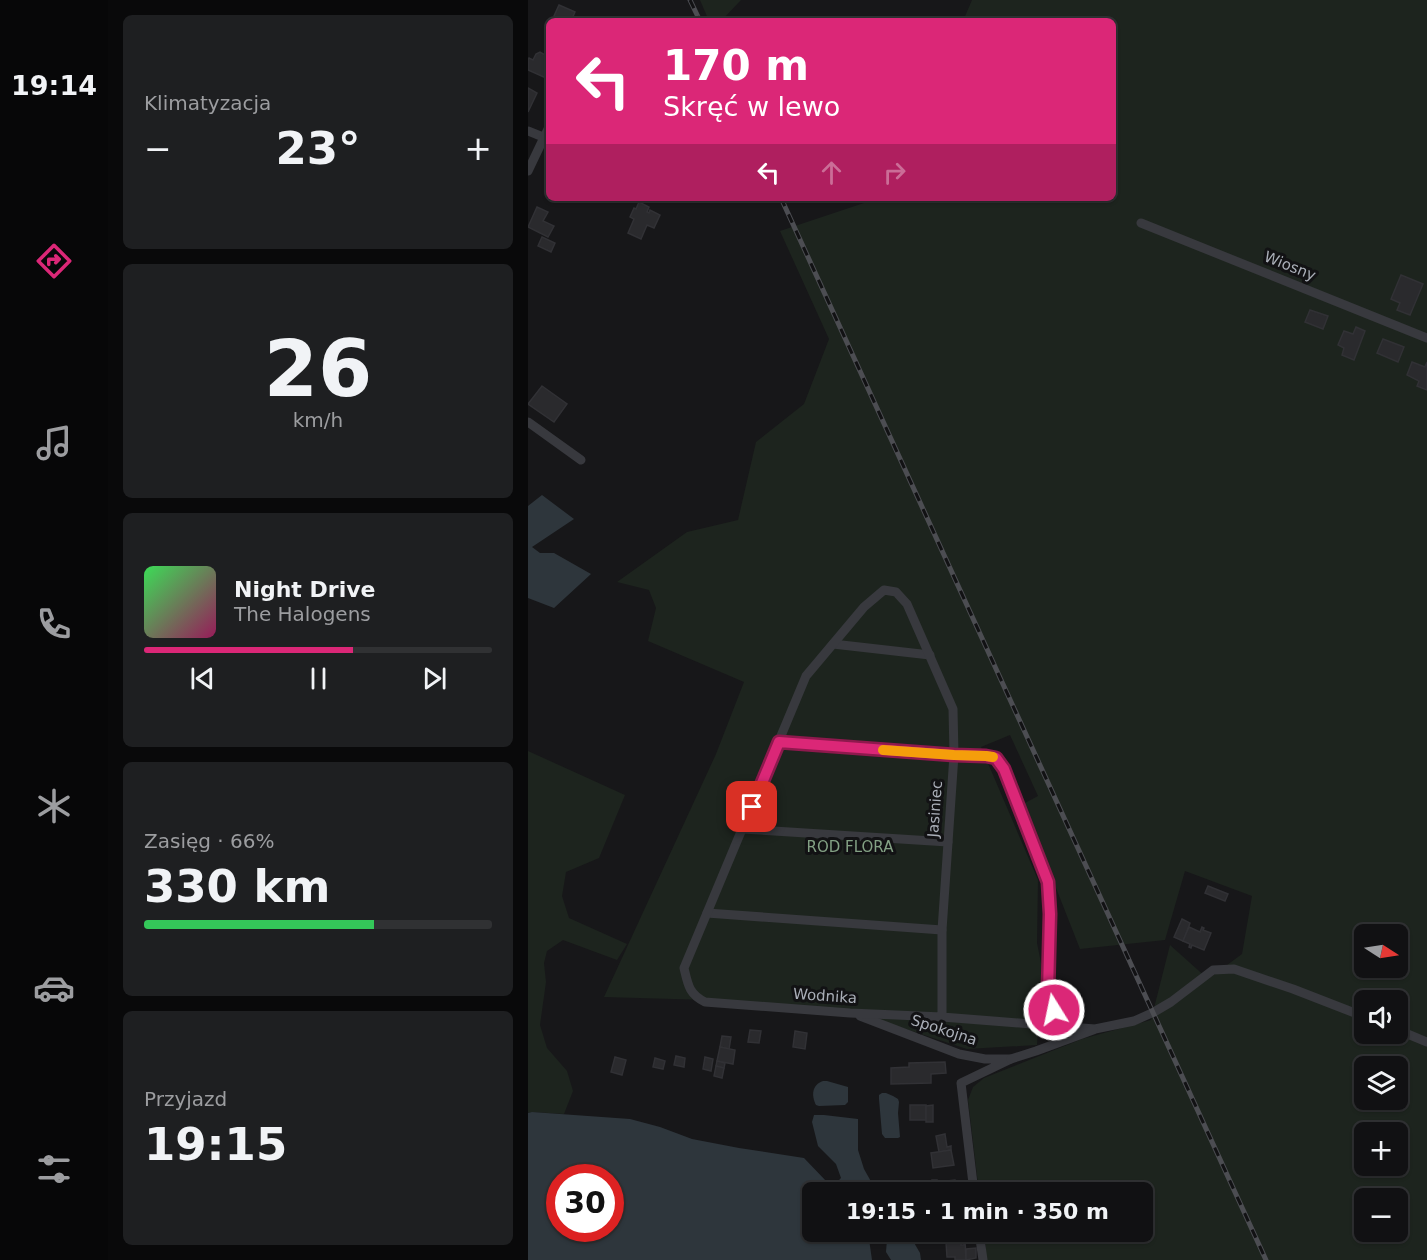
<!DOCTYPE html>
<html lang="pl">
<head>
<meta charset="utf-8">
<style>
	body { margin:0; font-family:"DejaVu Sans",sans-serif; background:#1e1f21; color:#f1f3f6; height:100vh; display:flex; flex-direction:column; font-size:22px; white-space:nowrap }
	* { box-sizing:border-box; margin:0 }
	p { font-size:20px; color:#9c9da0 }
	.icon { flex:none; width:33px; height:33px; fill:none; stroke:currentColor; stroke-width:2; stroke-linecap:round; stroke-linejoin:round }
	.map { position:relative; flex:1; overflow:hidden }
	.details { display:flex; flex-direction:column; gap:15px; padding:15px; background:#09090a; width:420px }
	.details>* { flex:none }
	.hud { position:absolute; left:18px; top:18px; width:570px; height:183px; border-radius:9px; box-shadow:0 2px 4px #0004,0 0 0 2px #303133; background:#db2777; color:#fff; overflow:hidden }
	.needle { width:39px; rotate:102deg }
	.fabs { position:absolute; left:826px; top:924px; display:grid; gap:12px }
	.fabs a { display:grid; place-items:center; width:54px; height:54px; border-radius:9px; background:#111113; box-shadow:0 2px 4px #0004,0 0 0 2px #303133; font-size:30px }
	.speed { position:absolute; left:18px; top:1164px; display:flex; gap:12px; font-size:30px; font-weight:700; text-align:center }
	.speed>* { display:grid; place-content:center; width:78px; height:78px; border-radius:50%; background:#111113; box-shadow:0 2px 4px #0004,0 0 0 2px #303133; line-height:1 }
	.speed .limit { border:9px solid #d22; background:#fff; color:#111 }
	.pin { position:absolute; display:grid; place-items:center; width:51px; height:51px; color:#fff; margin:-26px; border-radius:12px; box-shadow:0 3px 9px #0006 }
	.me { position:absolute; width:66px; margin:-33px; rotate:350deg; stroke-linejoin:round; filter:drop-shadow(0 0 4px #0008) }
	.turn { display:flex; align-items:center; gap:21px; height:126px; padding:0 18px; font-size:27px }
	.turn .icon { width:78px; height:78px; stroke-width:2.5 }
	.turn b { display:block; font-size:42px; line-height:51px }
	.lanes { display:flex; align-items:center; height:57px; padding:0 18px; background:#0003; justify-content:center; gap:30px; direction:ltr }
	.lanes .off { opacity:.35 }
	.big { font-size:45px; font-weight:800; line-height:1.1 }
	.details .tile { flex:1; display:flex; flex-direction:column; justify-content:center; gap:9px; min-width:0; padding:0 21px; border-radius:9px; background:#1e1f21 }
	.details .dial { align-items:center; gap:0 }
	.dial b { font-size:78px; line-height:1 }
	.song { display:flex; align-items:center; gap:18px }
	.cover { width:72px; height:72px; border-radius:9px; background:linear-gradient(135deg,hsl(130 70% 55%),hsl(330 70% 35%)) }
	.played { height:6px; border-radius:3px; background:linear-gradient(90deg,#db2777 60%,#303133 60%) }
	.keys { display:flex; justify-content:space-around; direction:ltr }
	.heat { display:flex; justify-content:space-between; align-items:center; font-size:33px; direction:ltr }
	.charge { height:9px; border-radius:4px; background:linear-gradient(90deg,#34c759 66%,#303133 0) }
	.trip { position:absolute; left:274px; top:1182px; width:351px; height:60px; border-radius:9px; background:#111113; box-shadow:0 2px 4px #0004,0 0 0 2px #303133; font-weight:800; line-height:60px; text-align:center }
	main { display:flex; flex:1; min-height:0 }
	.tab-bar { display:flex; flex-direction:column; width:108px; justify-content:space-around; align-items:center; background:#070708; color:#9c9da0 }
	.tab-bar .icon { width:42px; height:42px }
	.tab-bar .selected { color:#db2777 }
	.tab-bar b { font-size:27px; color:#f1f3f6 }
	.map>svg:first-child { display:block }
	.green { fill:#1d241e; fill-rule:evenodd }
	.water { fill:#2e363c; fill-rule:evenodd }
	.building { fill:#2a2a2d; stroke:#313135; stroke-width:1.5 }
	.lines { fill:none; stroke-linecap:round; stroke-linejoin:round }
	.street { stroke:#38393e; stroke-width:9 }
	.rail-casing { stroke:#4c4d52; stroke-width:5 }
	.rail { stroke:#121214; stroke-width:3; stroke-dasharray:9; stroke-linecap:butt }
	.route-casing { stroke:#8e194d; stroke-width:15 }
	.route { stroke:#db2777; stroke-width:10 }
	.slow { stroke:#f59e0b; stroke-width:10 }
	.labels { text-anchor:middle; stroke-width:6; stroke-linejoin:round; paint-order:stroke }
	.street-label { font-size:15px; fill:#aaafb8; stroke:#121214 }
	.park-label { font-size:15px; fill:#83a184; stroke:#121214 }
</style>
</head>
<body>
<main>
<nav class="tab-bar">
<b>19:14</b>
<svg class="icon selected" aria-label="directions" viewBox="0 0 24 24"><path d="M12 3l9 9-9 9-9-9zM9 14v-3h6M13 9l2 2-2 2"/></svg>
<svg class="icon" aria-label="music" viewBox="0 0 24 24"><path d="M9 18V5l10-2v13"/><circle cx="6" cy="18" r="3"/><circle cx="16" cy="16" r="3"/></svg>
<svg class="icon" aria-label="phone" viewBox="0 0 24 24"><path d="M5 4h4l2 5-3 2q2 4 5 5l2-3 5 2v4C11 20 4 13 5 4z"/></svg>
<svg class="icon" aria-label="climate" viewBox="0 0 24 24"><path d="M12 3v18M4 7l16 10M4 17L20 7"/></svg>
<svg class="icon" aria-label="car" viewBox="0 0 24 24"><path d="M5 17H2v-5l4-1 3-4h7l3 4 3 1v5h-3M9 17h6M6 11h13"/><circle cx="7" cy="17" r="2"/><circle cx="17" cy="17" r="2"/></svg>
<svg class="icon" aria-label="filters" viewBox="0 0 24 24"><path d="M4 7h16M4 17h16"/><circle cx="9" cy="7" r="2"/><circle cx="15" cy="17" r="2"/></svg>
</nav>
<section class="details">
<div class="tile"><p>Klimatyzacja</p>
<div class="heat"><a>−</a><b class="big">23°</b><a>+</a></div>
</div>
<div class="tile dial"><b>26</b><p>km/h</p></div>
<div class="tile">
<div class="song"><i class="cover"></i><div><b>Night Drive</b><p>The Halogens</p></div></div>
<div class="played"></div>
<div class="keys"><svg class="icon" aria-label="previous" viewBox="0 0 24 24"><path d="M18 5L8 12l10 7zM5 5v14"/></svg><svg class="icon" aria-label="pause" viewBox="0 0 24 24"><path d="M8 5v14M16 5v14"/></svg><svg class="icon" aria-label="next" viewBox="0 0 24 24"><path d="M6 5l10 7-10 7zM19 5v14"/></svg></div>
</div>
<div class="tile"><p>Zasięg · 66%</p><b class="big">330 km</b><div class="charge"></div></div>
<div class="tile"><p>Przyjazd</p><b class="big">19:15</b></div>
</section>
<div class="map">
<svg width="899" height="1260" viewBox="0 0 899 1260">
	<rect width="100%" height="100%" fill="#171719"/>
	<!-- green -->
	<g class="green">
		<polygon points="172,0 213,0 193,21 181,21"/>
		<path d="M444 0H899V1260H456L458 1248 456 1232H615V1192H451L440 1100 445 1087 456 1078 554 1039 623 1020 642 945 680 979 714 954 724 896 657 871 637 940 552 949 495 804 510 796 482 735 453 747 510 880 509 943 514 968 509 1045 439 1049 319 1010 180 1000 76 997 188 754 216 682 120 641 128 608 121 590 89 582 159 532 210 520 228 442 276 404 301 339 252 231 351 198H585V21H435ZM837 934H870V968H837ZM837 1000H870V1034H837ZM837 1066H870V1100H837ZM837 1132H870V1166H837ZM837 1198H870V1232H837Z"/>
		<polygon points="0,751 97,795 71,858 38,872 34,896 41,918 99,944 89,960 35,940 19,951 16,963 18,982 12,1025 19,1048 39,1071 45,1091 36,1114 4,1112 0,1113"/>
	</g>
	<!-- water -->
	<g class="water">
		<polygon points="14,495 46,519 4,547 12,553 26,553 63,574 26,608 0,598 0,506"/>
		<path d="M295 1081H299L320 1087V1102L317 1105 291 1106 288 1105C283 1095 284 1085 295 1081Z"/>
		<polygon points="354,1093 358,1093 365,1096 370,1099 371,1102 370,1113 372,1137 370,1138 357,1138 354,1134 351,1099 351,1095"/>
		<path d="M4 1112 102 1119 132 1127 164 1139 211 1148 276 1158 299 1182 308 1183 313 1178 308 1164 290 1146 284 1122 286 1115H296L330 1119V1150L336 1169 345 1185 343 1192H285V1232H340L344 1260H0V1113ZM32 1178H82V1228H32Z"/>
		<polygon points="371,1232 381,1234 392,1253 393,1260 363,1260 358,1252 359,1239"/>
	</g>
	<!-- building -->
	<g class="building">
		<polygon points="31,5 47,12 43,21 26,21 28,17 26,16"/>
		<polygon points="21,47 21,66 19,70 21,73 18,78 0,70 0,60 1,58 5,60 8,54 12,52 17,55"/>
		<polygon points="0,88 9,93 0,112"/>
		<polygon points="111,202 121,207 119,212 121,213 122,210 132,215 126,228 119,225 113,239 100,233 106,219 102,217 106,208 108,209"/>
		<polygon points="9,207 20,212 15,221 26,226 20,237 0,227"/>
		<polygon points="14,237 27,243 23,252 10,246"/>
		<polygon points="873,275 895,284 882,315 869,310 872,303 863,299"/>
		<polygon points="782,310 800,316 795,329 777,322"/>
		<polygon points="828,327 837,331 826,360 814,355 816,348 810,345 816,331 825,334"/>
		<polygon points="855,339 876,347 870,362 849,353"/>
		<polygon points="884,362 897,367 899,362 899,390 889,386 891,381 879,375"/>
		<polygon points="14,386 39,404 26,422 0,404"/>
		<polygon points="680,886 700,894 697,901 677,893"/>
		<polygon points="654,919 662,923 655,941 646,937"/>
		<polygon points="661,927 672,932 674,927 676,928 675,930 683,933 676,950 664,945 663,948 661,947 662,944 655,941"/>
		<polygon points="222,1030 233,1031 231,1043 220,1042"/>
		<polygon points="267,1031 279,1033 277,1049 265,1047"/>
		<polygon points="194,1036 203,1037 201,1049 192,1047"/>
		<polygon points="192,1047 207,1050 205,1064 189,1061"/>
		<polygon points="148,1056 157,1058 156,1067 146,1065"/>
		<polygon points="87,1057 98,1060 94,1075 83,1072"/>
		<polygon points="177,1057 185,1059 183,1071 175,1069"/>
		<polygon points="127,1058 137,1061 135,1069 125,1067"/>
		<polygon points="189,1061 197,1063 196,1068 188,1066"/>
		<polygon points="417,1062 418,1073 403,1074 403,1083 363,1084 363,1068 381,1067 381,1063"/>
		<polygon points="188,1066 196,1068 194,1078 186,1076"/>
		<rect x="382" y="1105" width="16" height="15"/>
		<polygon points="405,1105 405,1122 398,1122 398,1106"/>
		<polygon points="417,1134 419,1147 423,1146 423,1150 411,1152 408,1136"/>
		<polygon points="423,1150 426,1165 405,1168 403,1153"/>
		<polygon points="404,1180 409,1180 409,1182 427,1180 429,1192 396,1192 395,1184 404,1183"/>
		<polygon points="436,1240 437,1240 438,1260 427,1260 427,1257 419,1257 418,1242 433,1241 433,1245 436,1245"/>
		<polygon points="448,1248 448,1258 438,1260 438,1249"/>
	</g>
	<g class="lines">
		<!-- street -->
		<g class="street">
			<polyline points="0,131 20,139"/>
			<polyline points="0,171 21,127"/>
			<polyline points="613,223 899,338"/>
			<polyline points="0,422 53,460"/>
			<polyline points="305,644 402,655"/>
			<polyline points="251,742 426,755 458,756 468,758 476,769 520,882 522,914 520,992 526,1010 533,1019 546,1024"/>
			<polyline points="215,829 420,842"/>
			<polyline points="179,913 414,930"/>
			<polyline points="332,1016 431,1054 457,1059 483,1059 433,1083 446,1192"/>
			<path d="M414 1017V930L426 755 425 709 379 604 368 592 356 590 336 607 278 676 156 968C160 985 161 994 177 1002L322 1013 414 1017 567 1029 606 1021 626 1012 643 1002 685 970 706 969 765 989 837 1017"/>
			<polyline points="870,1030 899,1042"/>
			<polyline points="483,1059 508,1051 565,1030"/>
			<polyline points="451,1232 455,1260"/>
		</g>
		<defs>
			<g id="rail">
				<polyline points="162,0 172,21"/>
				<polyline points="253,198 738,1260"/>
			</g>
		</defs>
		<!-- rail casing -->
		<use href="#rail" class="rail-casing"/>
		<!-- rail -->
		<use href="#rail" class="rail"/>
	</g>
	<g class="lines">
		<defs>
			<polyline id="route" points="224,807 251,742 426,755 458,756 468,758 476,769 520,882 522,914 520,992 526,1010"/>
		</defs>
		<!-- route casing -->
		<use href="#route" class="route-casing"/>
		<!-- route -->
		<use href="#route" class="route"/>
		<!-- slow -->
		<polyline class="slow" points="355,750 426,755 458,756 465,757"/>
	</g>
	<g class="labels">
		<!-- street labels -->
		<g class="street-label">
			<text transform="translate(762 266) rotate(22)" y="5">Wiosny</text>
			<text transform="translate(407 809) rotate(-86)" y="5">Jasiniec</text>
			<text transform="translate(297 996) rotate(4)" y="5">Wodnika</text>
			<text transform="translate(416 1030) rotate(18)" y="5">Spokojna</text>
		</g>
		<!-- park labels -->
		<g class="park-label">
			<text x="322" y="852">ROD FLORA</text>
		</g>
	</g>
</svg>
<div class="fabs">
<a><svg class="needle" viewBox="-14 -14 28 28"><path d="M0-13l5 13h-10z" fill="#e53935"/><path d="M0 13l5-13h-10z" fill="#9c9da0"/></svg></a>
<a><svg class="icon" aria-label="sound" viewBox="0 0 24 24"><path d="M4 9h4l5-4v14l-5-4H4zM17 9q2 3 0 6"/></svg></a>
<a><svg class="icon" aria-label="layers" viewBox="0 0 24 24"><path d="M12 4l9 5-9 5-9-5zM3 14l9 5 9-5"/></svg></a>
<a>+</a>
<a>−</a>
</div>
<div class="speed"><div class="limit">30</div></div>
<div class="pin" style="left:224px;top:807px;background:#d93025"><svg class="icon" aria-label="arrive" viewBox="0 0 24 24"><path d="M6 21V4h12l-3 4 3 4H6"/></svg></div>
<svg class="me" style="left:526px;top:1010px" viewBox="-20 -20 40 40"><circle r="17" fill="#db2777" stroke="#fff" stroke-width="3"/><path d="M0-11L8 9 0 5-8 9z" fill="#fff"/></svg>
<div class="trip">19:15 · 1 min · 350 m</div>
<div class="hud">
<div class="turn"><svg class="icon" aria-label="left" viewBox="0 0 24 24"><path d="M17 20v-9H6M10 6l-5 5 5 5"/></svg><div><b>170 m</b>Skręć w lewo</div></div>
<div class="lanes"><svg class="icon" aria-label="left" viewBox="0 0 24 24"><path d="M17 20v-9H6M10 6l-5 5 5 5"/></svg><svg class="icon off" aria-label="ahead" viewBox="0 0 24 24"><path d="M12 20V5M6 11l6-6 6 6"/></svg><svg class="icon off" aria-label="right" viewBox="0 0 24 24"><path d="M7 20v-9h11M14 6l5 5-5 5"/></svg></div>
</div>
</div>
</main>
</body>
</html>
